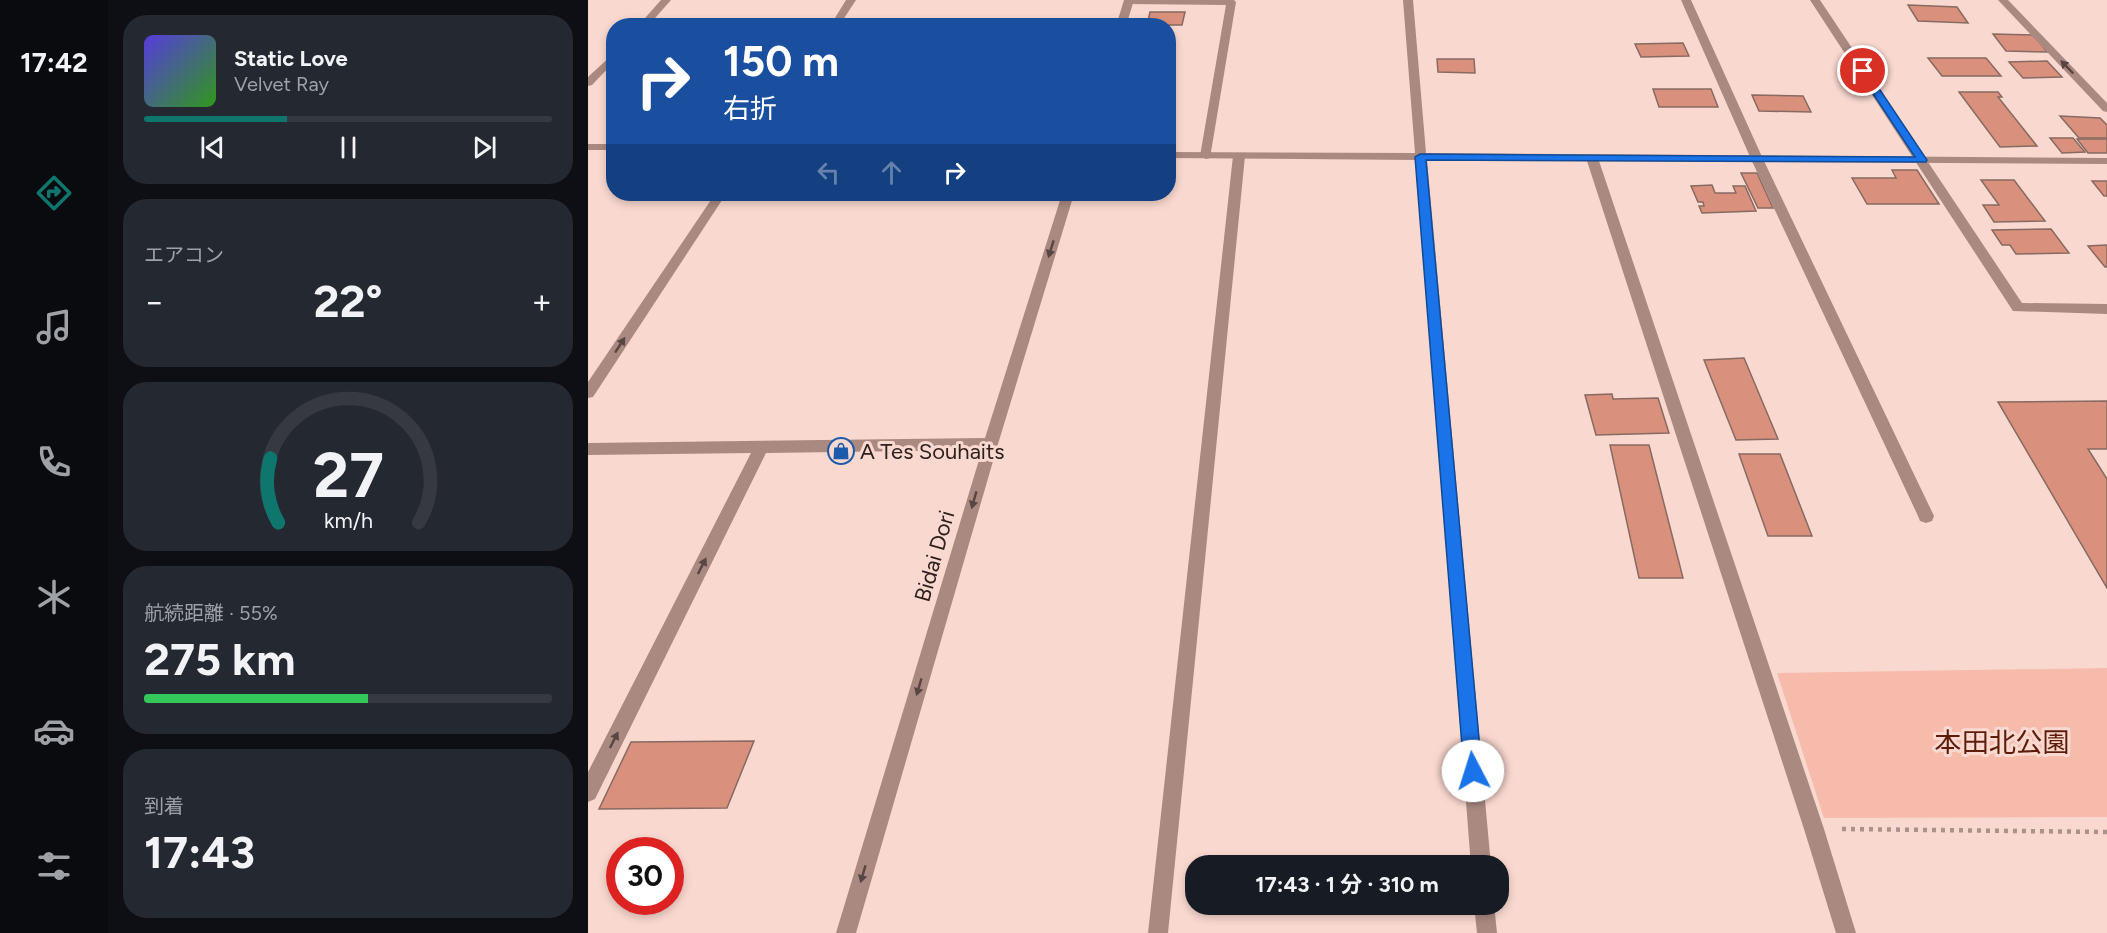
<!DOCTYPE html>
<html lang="ja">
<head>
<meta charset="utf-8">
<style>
	body { margin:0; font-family:Figtree,"Noto Sans JP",sans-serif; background:#242831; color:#f1f3f6; height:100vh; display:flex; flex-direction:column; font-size:22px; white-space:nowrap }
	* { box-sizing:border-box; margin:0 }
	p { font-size:20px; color:#9ea1a6 }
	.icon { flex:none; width:33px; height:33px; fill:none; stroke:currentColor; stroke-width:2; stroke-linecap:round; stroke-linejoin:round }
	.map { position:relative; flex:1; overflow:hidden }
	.side { display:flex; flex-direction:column; gap:15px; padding:15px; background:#0d0f14; width:480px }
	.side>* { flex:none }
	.top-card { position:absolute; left:18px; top:18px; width:570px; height:183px; border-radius:24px; box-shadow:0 3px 9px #0003; background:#1a4fa0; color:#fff; overflow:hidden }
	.speed { position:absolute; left:18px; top:837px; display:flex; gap:12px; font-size:30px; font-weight:700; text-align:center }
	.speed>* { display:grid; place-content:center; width:78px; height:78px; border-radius:50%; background:#171b24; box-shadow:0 3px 9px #0003; line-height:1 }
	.speed .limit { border:9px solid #d22; background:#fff; color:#111 }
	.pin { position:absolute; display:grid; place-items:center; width:51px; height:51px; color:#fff; margin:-26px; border:3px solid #fff; border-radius:50%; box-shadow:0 2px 6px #0007 }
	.me { position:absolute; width:66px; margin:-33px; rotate:355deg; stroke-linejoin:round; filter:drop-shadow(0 0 4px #0008) }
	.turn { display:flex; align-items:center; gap:21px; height:126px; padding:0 18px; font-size:27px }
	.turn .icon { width:78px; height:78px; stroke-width:2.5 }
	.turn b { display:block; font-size:42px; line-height:51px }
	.lanes { display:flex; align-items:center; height:57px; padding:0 18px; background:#0003; justify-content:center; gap:30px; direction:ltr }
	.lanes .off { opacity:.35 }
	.big { font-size:45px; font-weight:700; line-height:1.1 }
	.side .tile { flex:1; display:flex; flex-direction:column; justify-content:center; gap:9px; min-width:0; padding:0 21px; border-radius:24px; background:#242831 }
	.side .dial { align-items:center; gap:0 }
	.dial svg { height:156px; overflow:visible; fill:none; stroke:#363941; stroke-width:7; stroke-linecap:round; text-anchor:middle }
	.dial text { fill:#f1f3f6; stroke:none }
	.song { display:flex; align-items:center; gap:18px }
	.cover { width:72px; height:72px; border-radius:9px; background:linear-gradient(135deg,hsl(250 70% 55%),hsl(110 70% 35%)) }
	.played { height:6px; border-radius:3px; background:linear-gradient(90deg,#0f766e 35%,#363941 35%) }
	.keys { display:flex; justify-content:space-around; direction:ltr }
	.heat { display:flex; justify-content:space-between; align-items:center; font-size:33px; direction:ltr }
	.charge { height:9px; border-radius:4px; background:linear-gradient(90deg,#34c759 55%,#363941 0) }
	.trip { position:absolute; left:597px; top:855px; width:324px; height:60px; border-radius:24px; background:#171b24; box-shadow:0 3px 9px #0003; font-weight:700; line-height:60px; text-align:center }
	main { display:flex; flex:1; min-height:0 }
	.tab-bar { display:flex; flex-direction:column; width:108px; justify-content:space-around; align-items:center; background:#090b0e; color:#9ea1a6 }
	.tab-bar .icon { width:42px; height:42px }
	.tab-bar .selected { color:#0f766e }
	.tab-bar b { font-size:27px; color:#f1f3f6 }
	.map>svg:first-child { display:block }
	.green { fill:#f6bbab }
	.building { fill:#d9917d; stroke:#876a62; stroke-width:1.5 }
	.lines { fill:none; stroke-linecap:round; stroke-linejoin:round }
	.path { stroke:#aa928b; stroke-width:4.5; stroke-dasharray:4 5; stroke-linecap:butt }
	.lane { fill:#aa8981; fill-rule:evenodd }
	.street { fill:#aa8981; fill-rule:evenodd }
	.oneway { fill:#594541 }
	.route { fill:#1a73e8; stroke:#114b97; stroke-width:1.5 }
	.labels { text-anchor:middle; stroke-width:6; stroke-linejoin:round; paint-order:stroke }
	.poi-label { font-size:22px; fill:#2d211e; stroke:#f9d8cf; text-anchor:start }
	.street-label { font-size:22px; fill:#2d211e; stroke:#f9d8cf }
	.near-park-label { font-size:27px; fill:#5c1c09; stroke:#f9d8cf }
</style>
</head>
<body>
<main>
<nav class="tab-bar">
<b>17:42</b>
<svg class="icon selected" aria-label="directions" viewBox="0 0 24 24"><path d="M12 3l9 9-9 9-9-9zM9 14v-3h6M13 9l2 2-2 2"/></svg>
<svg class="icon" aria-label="music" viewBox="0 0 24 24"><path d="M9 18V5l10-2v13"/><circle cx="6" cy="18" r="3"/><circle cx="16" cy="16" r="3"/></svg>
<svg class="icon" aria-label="phone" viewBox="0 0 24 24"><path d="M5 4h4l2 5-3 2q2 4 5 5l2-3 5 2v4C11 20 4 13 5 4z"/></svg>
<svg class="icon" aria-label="climate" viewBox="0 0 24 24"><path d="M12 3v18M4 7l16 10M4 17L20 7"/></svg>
<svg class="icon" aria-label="car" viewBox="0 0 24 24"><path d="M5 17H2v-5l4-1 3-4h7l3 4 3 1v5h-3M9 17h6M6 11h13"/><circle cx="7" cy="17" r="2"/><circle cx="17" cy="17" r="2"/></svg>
<svg class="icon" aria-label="filters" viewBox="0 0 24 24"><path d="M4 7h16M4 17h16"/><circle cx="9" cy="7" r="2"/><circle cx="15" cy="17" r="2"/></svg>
</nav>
<section class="side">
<div class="tile">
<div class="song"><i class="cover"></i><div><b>Static Love</b><p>Velvet Ray</p></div></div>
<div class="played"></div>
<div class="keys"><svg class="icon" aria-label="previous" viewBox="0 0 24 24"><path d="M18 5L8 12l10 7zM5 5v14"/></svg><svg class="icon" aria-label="pause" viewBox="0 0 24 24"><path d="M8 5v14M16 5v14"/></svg><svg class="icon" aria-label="next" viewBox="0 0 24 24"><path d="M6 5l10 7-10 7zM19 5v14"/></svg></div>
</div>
<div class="tile"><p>エアコン</p>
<div class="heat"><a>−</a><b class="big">22°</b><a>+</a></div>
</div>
<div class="tile dial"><svg viewBox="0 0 100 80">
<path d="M14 69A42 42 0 1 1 86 69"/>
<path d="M14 69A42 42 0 0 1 10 36" stroke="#0f766e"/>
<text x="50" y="56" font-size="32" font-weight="700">27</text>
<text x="50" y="72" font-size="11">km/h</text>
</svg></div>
<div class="tile"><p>航続距離 · 55%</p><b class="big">275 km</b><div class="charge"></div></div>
<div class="tile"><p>到着</p><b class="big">17:43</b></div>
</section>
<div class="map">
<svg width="1519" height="933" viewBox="0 0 1519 933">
	<rect width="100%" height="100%" fill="#f9d8cf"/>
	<!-- green -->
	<polygon class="green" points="1519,668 1519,817 1236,818 1189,673"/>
	<!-- building -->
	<g class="building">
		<polygon points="1320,5 1369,7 1380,23 1330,21"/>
		<polygon points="562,12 597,12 594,25 559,25"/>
		<polygon points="1405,34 1446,35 1459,52 1418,51"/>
		<polygon points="1095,43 1101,56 1053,57 1047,44"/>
		<polygon points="1340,58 1398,58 1413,76 1354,76"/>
		<polygon points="849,59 886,59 887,73 850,72"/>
		<polygon points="1459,61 1474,77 1435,78 1421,62"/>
		<polygon points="1065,89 1123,89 1130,107 1071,107"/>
		<polygon points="1371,92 1410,92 1414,97 1410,97 1449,146 1412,147"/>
		<polygon points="1164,95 1215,96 1223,112 1171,111"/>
		<polygon points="1472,116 1512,118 1519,125 1519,138 1491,138"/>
		<polygon points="1462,138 1485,138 1497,152 1474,153"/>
		<polygon points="1489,139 1519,139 1519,153 1500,153"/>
		<polygon points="1304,170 1329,170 1351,204 1279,204 1264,178 1308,178"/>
		<polygon points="1153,173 1169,173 1185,208 1170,208"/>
		<polygon points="1393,180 1426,180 1457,221 1406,222 1395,205 1411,205"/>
		<polygon points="1504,181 1519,181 1519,196 1516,196"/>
		<polygon points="1124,185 1127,193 1148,193 1145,186 1157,186 1168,211 1114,213 1111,206 1116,206 1115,202 1110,202 1103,186"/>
		<polygon points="1463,229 1481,253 1428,254 1422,245 1414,245 1404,230"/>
		<polygon points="1519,245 1519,267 1517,267 1500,246"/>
		<polygon points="1156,358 1190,439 1148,440 1116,360"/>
		<polygon points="1024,394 1025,399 1070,398 1081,433 1008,435 997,395"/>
		<polygon points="1519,401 1519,449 1500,449 1519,479 1519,588 1410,402"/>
		<polygon points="1022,445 1061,445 1095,578 1051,578"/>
		<polygon points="1151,454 1192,454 1224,536 1180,536"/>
		<polygon points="166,741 139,808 11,809 43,742"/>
	</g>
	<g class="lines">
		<!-- path -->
		<polyline class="path" points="1254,829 1519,832"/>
		<!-- lane -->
		<g class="lane">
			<polygon points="536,0 646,0 648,2 622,158 618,159 612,156 638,5 540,4"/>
			<polygon points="1093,0 1103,0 1175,159 1346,516 1344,521 1338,523 1332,521 1330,516 1163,159"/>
			<polygon points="1222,0 1232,0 1434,303 1519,304 1519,314 1425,311"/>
			<polygon points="651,153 657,156 580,933 560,933 645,156"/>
		</g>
		<!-- street -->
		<g class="street">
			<polygon points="73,0 83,0 60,26 50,26"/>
			<polygon points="258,0 268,0 251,26 242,26"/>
			<polygon points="536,0 546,0 538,26 528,26"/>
			<polygon points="815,0 825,0 838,153 1519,158 1519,164 1011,161 1236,829 1268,933 1248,933 1216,829 999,161 839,160 903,866 883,866 828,160 580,158 580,152 827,153"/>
			<polygon points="1410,0 1420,0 1519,103 1519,112 1515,111"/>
			<polygon points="26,53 26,62 4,85 0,86 0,77"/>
			<rect x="0" y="144" width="26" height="6"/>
			<polygon points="127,194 138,194 5,397 0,398 0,382"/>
			<polygon points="474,194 486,194 410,444 268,933 248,933 394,450 178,453 7,799 0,802 0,772 163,453 0,455 0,443 397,438"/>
			<polygon points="886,904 906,904 909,933 889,933"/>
		</g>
	</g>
	<!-- one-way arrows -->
	<defs><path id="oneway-solid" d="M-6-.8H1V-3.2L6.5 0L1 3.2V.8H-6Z" transform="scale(1.5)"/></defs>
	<g class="oneway">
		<use href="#oneway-solid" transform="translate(1479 67) rotate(-134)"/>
		<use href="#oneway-solid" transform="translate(463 249) rotate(107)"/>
		<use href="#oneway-solid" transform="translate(32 345) rotate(-57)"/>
		<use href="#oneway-solid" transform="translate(386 500) rotate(106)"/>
		<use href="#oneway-solid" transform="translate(114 566) rotate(-63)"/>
		<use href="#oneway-solid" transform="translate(331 687) rotate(106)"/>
		<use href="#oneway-solid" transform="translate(26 740) rotate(-63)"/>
		<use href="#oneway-solid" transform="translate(275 874) rotate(106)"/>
	</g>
	<!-- route -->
	<polygon class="route" points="1271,69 1278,69 1339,160 1338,162 838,160 894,771 891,777 885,780 879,777 876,771 827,157 832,154 1327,157 1270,71"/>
	<!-- icons -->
	<defs>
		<symbol id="shop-ring" viewBox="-11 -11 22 22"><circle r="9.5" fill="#f9d8cf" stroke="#1c5aab" stroke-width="1.5"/><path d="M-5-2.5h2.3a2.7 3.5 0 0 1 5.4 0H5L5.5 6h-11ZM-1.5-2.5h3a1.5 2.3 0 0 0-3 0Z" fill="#1c5aab"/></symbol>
	</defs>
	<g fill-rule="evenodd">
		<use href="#shop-ring" x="238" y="436" width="30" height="30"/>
	</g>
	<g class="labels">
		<!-- poi labels -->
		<g class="poi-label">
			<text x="272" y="459">A Tes Souhaits</text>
		</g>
		<!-- street labels -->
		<g class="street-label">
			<text transform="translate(346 556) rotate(-74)" y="8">Bidai Dori</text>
		</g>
		<!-- near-park labels -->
		<g class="near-park-label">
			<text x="1414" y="752">本田北公園</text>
		</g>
	</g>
</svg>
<div class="speed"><div class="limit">30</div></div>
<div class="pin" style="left:1275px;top:71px;background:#d93025"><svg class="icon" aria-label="arrive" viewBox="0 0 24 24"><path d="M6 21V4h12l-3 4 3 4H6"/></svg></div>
<svg class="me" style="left:885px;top:771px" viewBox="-20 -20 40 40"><circle r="19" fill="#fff"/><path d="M0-13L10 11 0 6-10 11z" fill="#1a73e8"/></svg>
<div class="trip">17:43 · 1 分 · 310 m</div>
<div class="top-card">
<div class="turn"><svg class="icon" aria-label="right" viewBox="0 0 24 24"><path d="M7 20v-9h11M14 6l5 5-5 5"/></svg><div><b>150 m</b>右折</div></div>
<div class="lanes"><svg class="icon off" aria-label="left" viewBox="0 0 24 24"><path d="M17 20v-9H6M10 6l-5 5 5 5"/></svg><svg class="icon off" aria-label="ahead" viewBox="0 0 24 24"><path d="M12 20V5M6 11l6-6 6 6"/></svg><svg class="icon" aria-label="right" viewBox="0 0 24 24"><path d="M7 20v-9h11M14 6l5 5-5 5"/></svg></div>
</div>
</div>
</main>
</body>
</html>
